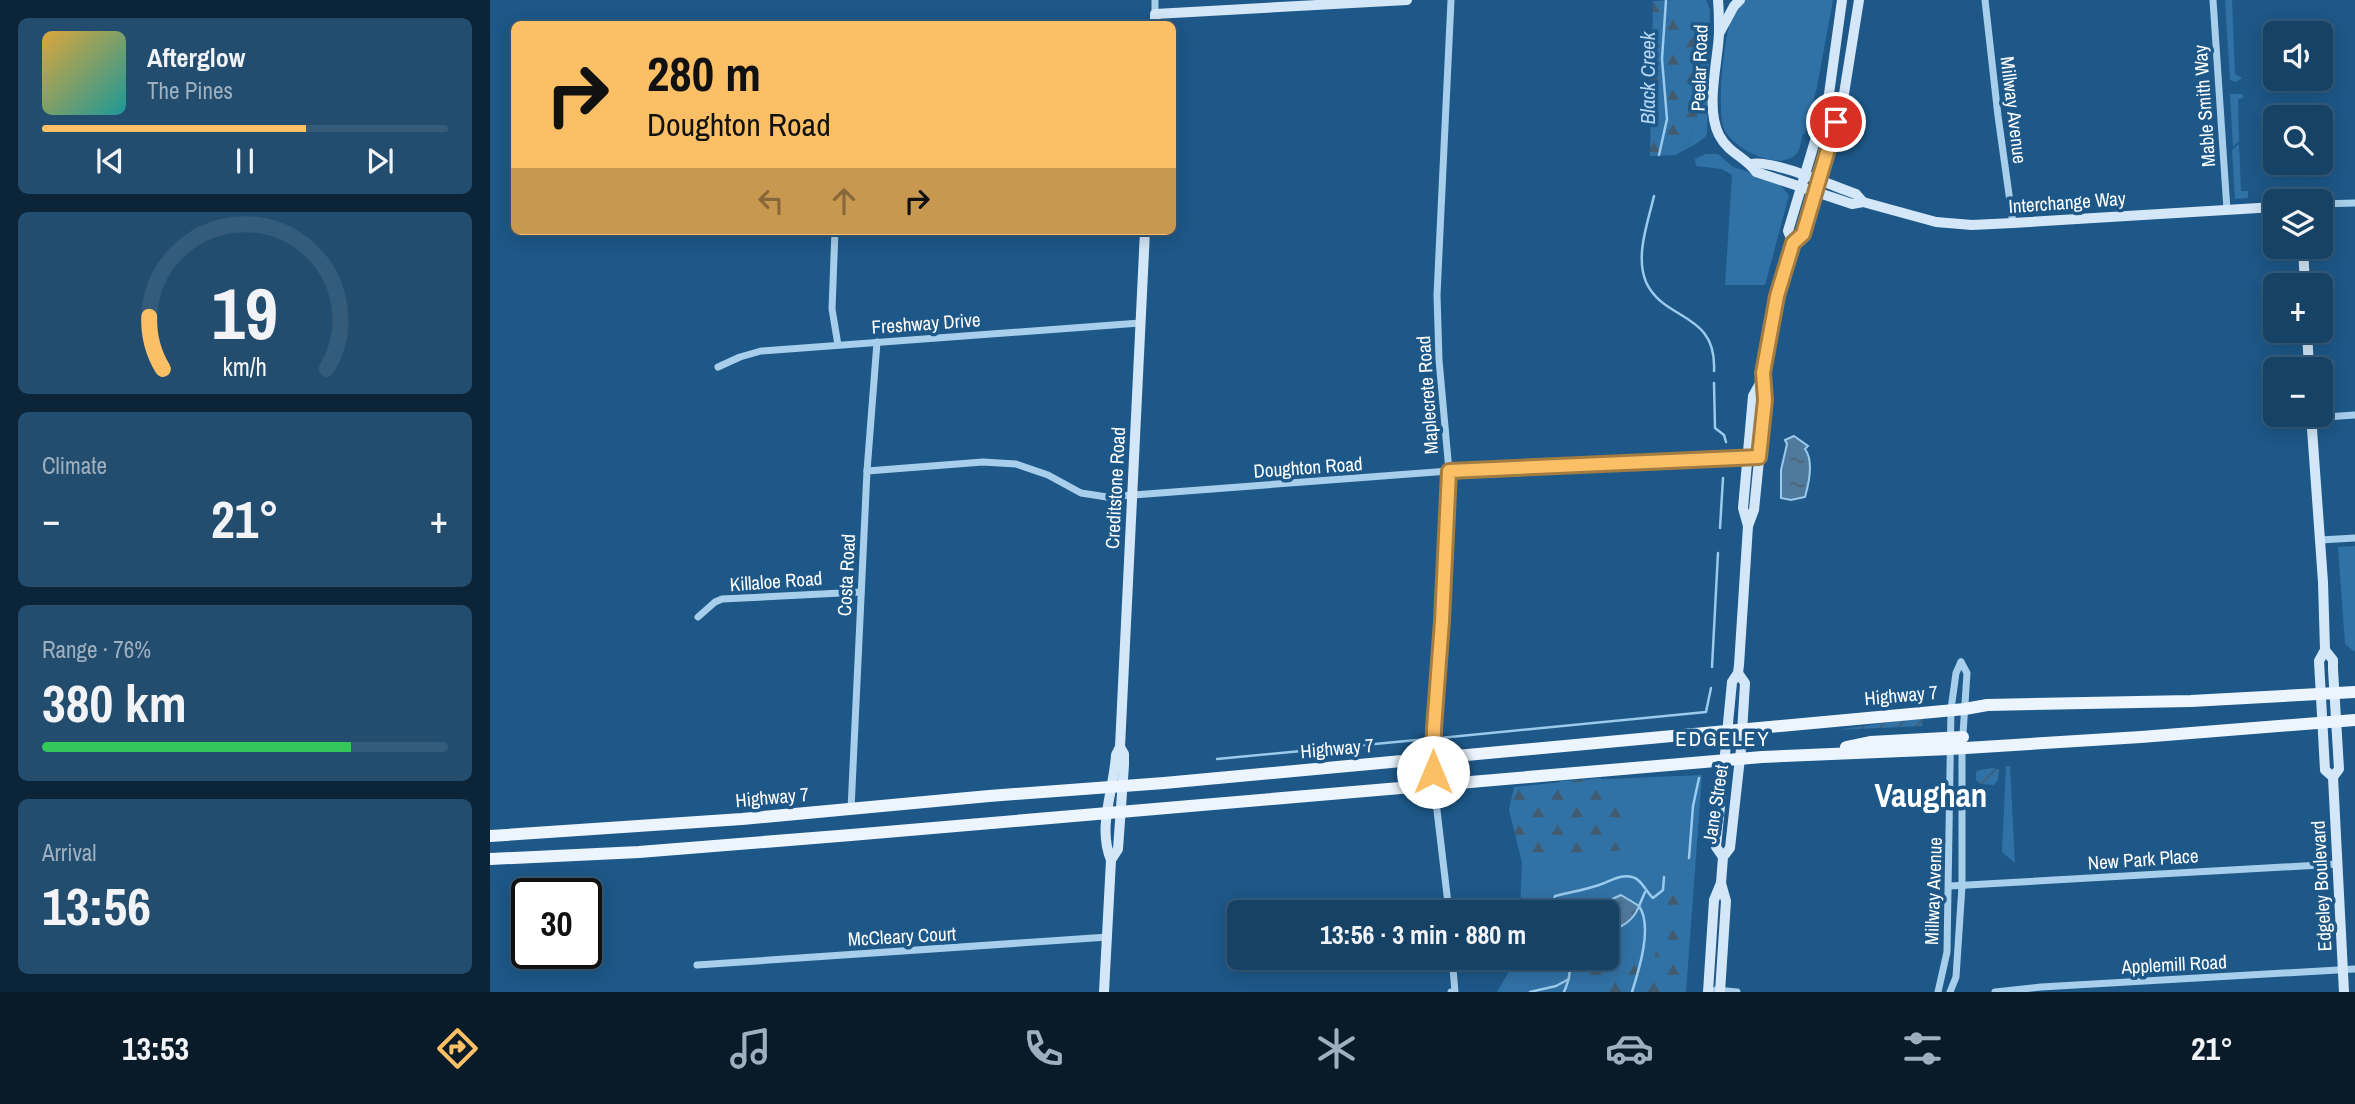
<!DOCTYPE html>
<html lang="en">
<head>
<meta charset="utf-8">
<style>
	body { margin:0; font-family:"Archivo Narrow",sans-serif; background:#234d6f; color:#f1f3f6; height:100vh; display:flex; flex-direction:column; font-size:26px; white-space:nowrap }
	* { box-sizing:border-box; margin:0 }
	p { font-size:23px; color:#9eb0bf }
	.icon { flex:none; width:38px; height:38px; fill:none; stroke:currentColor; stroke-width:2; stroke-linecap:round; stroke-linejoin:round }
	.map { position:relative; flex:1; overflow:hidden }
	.side { display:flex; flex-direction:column; gap:18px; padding:18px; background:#0c2438; width:490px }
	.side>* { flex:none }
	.hud { position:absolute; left:21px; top:21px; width:665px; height:214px; border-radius:10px; box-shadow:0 4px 18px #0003,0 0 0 2px #355b7a; background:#fbbf66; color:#111; overflow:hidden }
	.buttons { position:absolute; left:1773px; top:21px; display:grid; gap:14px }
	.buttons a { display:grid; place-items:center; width:70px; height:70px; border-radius:10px; background:#164266; box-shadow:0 4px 18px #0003,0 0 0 2px #355b7a; font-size:35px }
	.speed { position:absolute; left:21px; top:878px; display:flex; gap:14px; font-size:35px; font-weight:700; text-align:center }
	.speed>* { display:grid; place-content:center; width:91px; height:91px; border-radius:50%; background:#164266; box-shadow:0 4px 18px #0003,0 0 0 2px #355b7a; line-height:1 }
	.speed .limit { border:4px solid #111; border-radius:10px; background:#fff; color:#111 }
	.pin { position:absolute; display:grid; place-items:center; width:60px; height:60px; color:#fff; margin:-30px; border:4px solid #fff; border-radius:50%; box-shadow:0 2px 7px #0007 }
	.me { position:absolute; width:77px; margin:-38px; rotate:0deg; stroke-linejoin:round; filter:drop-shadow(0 0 5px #0008) }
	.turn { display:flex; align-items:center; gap:24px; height:147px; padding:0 21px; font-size:32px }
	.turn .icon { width:91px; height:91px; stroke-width:2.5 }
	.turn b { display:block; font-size:49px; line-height:60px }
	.lanes { display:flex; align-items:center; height:66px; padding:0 21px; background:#0003; justify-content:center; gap:35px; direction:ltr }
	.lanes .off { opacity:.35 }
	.big { font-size:52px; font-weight:800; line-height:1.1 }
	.side .tile { flex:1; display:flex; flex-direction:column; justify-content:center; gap:10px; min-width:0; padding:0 24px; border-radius:10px; background:#234d6f }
	.side .dial { align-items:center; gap:0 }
	.dial svg { height:182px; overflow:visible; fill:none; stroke:#355b7a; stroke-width:7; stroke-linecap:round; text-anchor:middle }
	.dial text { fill:#f1f3f6; stroke:none }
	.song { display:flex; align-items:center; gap:21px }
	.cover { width:84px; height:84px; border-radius:10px; background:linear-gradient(135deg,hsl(40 70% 55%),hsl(180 70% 35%)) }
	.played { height:7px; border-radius:4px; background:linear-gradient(90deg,#fbbf66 65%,#355b7a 65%) }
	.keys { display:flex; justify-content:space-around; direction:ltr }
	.heat { display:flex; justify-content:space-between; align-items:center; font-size:38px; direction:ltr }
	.charge { height:10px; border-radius:5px; background:linear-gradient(90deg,#34c759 76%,#355b7a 0) }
	.trip { position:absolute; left:737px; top:900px; width:392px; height:70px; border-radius:10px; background:#164266; box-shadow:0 4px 18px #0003,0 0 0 2px #355b7a; font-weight:800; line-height:70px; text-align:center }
	.menu { display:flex; height:112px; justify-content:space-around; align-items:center; background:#091a29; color:#9eb0bf }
	.menu .icon { width:49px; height:49px }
	.menu .active { color:#fbbf66 }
	.menu b { font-size:32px; color:#f1f3f6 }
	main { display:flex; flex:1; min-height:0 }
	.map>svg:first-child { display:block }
	.grass { fill:#3172a6 }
	.forest { fill:url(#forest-firs) }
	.garden { fill:url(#garden-furrows) }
	.water { fill:url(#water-ripples); stroke:#9acaed; stroke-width:2 }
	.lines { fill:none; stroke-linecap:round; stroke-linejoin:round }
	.stream { stroke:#9acaed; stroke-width:2.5 }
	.street { stroke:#a7ceeb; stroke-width:7 }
	.secondary { stroke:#d3e7f8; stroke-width:10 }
	.primary { stroke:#ecf5fe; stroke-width:12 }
	.route-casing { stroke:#a37c42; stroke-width:18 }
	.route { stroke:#fbbf66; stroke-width:12 }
	.labels { text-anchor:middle; stroke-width:7; stroke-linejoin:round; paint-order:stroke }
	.street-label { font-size:19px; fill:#fff; stroke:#1d5888 }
	.water-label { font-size:21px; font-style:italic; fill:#b3d7f3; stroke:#1d5888 }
	.neighbourhood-label { font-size:21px; letter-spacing:2px; fill:#fff; stroke:#1d5888 }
	.town-label { font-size:33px; font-weight:bold; fill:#fff; stroke:#1d5888 }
</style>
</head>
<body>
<main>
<section class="side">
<div class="tile">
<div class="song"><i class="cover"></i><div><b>Afterglow</b><p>The Pines</p></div></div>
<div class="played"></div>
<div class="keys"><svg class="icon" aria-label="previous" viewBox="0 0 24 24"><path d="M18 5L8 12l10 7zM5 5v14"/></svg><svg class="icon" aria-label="pause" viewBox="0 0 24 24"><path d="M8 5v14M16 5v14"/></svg><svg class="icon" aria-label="next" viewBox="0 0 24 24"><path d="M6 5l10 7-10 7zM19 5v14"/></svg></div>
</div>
<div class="tile dial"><svg viewBox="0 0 100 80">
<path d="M14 69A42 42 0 1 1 86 69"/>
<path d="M14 69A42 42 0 0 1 8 46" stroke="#fbbf66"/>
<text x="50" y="56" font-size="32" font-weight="700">19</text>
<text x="50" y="72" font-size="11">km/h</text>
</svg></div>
<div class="tile"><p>Climate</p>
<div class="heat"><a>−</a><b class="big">21°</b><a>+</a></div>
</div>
<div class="tile"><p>Range · 76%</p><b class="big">380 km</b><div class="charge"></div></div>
<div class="tile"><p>Arrival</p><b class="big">13:56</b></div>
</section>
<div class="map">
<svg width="1865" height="992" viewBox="0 0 1865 992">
	<defs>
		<pattern id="forest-firs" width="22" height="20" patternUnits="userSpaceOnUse" patternTransform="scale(1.75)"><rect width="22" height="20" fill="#3172a6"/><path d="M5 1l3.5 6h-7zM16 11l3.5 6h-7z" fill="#415b70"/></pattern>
		<pattern id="garden-furrows" width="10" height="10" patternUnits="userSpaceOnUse" patternTransform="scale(1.75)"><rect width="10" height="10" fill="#3172a6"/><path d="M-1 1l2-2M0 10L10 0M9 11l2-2" fill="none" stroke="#415b70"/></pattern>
		<pattern id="water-ripples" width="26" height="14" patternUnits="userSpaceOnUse" patternTransform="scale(1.75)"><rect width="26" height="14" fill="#507a9d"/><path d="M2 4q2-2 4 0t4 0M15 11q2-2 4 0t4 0" fill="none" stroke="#4e6374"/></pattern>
	</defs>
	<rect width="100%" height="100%" fill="#1d5888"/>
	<!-- grass -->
	<g class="grass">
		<polygon points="1190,0 1216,0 1220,10 1217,132 1216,136 1206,144 1185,155 1198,145 1212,98 1208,75 1204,27"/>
		<path d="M1255 0H1343L1327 87 1315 134H1313C1310 141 1311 148 1307 153 1291 173 1243 149 1234 129 1227 110 1233 48 1239 27 1242 16 1247 8 1255 0Z"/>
		<polygon points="1735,0 1742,0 1745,74 1752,78 1746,82 1740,80"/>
		<polygon points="1740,94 1752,94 1754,98 1748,99 1749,141 1743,147"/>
		<polygon points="1749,144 1751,191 1758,191 1758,198 1745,199 1742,150"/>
		<polygon points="1216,154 1228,154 1243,167 1292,183 1291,186 1299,195 1275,285 1235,285 1242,175 1232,169 1206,166 1205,159"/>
		<polygon points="1865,546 1865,652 1855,644 1848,547"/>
		<polygon points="1516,766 1520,766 1525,863 1512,852"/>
		<polygon points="1212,775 1196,992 1007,992 1027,957 1116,957 1116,912 1030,912 1032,862 1022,819 1071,781"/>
	</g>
	<!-- forest -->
	<g class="forest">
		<polygon points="1190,0 1204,27 1208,75 1212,98 1198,145 1185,155 1160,156 1163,1"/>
		<polygon points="1111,778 1117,801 1136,807 1135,853 1132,850 1032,862 1019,810 1024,787"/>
		<polygon points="1197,887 1195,939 1186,992 1092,992 1097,976 1112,957 1116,957 1117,951 1164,962 1173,901"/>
	</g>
	<!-- garden -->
	<g class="garden">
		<polygon points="1433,717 1432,726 1346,730"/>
		<polygon points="1502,768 1509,769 1508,780 1504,785 1490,784 1486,780 1486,771"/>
	</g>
	<!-- water -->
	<g class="water">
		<path d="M1304 436 1318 446 1315 449C1324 461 1319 483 1315 497L1301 500 1291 498V470L1297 444 1295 440Z"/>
		<path d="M1131 895 1149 906C1144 921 1131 927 1117 933L1116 912H1093Z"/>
	</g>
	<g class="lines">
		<!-- stream -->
		<g class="stream">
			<polyline points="1169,155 1177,119 1172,59 1176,0"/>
			<path d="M1164 196C1158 222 1145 256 1156 282 1174 322 1227 311 1224 371"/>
			<polyline points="1224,383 1225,428 1234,435 1236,442"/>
			<polyline points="1230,528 1233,478"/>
			<polyline points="1222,667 1228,553"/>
			<polyline points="950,738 1216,712 1221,688"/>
			<polyline points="727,759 937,739"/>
			<polyline points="1199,858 1203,806 1209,778"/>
			<path d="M1061 912 1065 896C1080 892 1095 890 1109 885 1119 882 1133 872 1145 878 1152 881 1157 893 1163 898L1173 890 1174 877"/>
			<polyline points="1040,992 1066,986 1079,979"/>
			<path d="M1074 992C1079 980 1083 969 1075 957"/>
			<path d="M1142 992C1149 970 1163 926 1149 906L1155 892"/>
		</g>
		<!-- street -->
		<g class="street">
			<polyline points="1495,0 1508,116 1523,223"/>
			<polyline points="1723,0 1737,210"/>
			<polyline points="665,14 665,0"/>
			<polyline points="1830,204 1865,203"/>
			<polyline points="345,231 342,309 348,345"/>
			<polyline points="228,367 250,357 271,351 650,323"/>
			<polyline points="1821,418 1865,415"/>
			<polyline points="377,471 493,462 526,464 558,475 591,493 617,497 959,471 1260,458"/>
			<polyline points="1830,540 1865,538"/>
			<polyline points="208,617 225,602 232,599 371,592"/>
			<polyline points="361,809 377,471 387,342"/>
			<polyline points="1460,886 1848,864"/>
			<polyline points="959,912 944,785 943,759 959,471 949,360 947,295 961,0"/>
			<polyline points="207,965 618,937"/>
			<polyline points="1226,990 1247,992"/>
			<polyline points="961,992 965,992 962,957"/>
			<polyline points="1448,992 1457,952 1461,709 1466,673 1471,662"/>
			<polyline points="1460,992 1466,977 1472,886 1472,749 1477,673 1471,662"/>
			<polyline points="1505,992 1551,987 1865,969"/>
		</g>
		<!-- secondary -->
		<g class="secondary">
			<path d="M1228 0C1229 11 1229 22 1229 33 1228 62 1215 107 1229 135 1239 154 1256 157 1266 172L1362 204 1373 202 1446 222 1482 225 1523 223 1785 207"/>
			<polyline points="665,24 665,14 917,0"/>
			<polyline points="1230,32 1244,6 1250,0"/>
			<path d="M1261 164C1281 159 1343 186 1366 194L1373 202"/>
			<polyline points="1303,243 1298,231 1339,94 1352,0"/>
			<polyline points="1813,247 1815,285"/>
			<polyline points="1817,331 1819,369"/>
			<polyline points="1821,415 1833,582 1835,650 1829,661 1835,770 1843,777"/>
			<polyline points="1258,526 1253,508 1263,396 1272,380"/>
			<polyline points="1835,650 1843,660 1843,669 1849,769 1843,777 1854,992"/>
			<polyline points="1233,857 1226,847 1242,682 1248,673 1249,665 1258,526 1264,510 1275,400 1273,373 1287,296 1303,243 1313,234 1353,100 1369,0"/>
			<polyline points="621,860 628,849 634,765 634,754 630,747"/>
			<path d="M614 992 621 860C607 827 624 790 626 755L630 747 655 231"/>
			<polyline points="1218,992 1224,900 1231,883 1233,857 1240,848 1251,749 1255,683 1248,673"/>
			<polyline points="1230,992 1236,901 1231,883"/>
		</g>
		<!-- primary -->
		<g class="primary">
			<polyline points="1356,747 1380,742 1473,737"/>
			<polyline points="0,836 252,819 499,796 674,783 1475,709 1497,705 1701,701 1865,692"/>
			<polyline points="0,859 149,852 361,835 1272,757 1460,749 1651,737 1865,720"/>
		</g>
	</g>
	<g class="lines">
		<defs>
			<polyline id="route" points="943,772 944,728 952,621 959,471 1269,457 1275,400 1273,373 1287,296 1303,243 1313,234 1346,122"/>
		</defs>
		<!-- route casing -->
		<use href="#route" class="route-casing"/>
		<!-- route -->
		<use href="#route" class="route"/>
	</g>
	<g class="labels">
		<!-- street labels -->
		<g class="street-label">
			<text transform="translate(1209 68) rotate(-88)" y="7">Peelar Road</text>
			<text transform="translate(1714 106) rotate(-94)" y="7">Mable Smith Way</text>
			<text transform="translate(1524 110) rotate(83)" y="7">Millway Avenue</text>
			<text transform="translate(1577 202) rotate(-4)" y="7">Interchange Way</text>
			<text transform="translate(436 323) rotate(-4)" y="7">Freshway Drive</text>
			<text transform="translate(937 395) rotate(-94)" y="7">Maplecrete Road</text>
			<text transform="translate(818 467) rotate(-4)" y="7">Doughton Road</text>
			<text transform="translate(625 488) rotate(-87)" y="7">Creditstone Road</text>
			<text transform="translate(356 575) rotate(-87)" y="7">Costa Road</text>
			<text transform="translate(286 581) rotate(-4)" y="7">Killaloe Road</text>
			<text transform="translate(1411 695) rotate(-5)" y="7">Highway 7</text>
			<text transform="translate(847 748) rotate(-5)" y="7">Highway 7</text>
			<text transform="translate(282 797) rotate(-5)" y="7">Highway 7</text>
			<text transform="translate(1225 804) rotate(-81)" y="7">Jane Street</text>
			<text transform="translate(1653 859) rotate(-4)" y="7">New Park Place</text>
			<text transform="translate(1831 886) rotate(-93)" y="7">Edgeley Boulevard</text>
			<text transform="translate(1443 891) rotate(-88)" y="7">Millway Avenue</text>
			<text transform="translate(412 936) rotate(-3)" y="7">McCleary Court</text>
			<text transform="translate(1684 964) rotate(-3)" y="7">Applemill Road</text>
		</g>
		<!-- water labels -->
		<g class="water-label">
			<text transform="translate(1158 78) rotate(-90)" y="7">Black Creek</text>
		</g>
		<!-- neighbourhood labels -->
		<g class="neighbourhood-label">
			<text x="1233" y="746">EDGELEY</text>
		</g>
		<!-- town labels -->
		<g class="town-label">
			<text x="1441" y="807">Vaughan</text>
		</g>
	</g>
</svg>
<div class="buttons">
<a><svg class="icon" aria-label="sound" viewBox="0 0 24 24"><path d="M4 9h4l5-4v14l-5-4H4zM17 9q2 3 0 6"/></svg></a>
<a><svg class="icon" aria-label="search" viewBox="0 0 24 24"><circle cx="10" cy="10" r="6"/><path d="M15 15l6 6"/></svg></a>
<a><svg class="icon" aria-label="layers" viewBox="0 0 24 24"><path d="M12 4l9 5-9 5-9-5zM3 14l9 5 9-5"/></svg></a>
<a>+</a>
<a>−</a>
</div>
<div class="speed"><div class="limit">30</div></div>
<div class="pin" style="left:1346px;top:122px;background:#d93025"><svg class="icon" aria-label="arrive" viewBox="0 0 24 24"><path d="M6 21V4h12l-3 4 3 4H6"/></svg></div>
<svg class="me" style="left:943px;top:772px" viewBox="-20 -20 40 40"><circle r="19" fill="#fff"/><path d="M0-13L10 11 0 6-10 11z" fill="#fbbf66"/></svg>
<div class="trip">13:56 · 3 min · 880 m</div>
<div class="hud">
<div class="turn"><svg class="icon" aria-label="right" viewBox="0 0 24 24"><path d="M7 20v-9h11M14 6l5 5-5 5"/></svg><div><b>280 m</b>Doughton Road</div></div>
<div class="lanes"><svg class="icon off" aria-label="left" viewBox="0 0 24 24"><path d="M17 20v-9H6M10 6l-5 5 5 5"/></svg><svg class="icon off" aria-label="ahead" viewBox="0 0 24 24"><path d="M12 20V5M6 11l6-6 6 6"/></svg><svg class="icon" aria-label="right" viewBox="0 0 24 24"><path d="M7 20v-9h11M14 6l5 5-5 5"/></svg></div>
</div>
</div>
</main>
<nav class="menu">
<b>13:53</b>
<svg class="icon active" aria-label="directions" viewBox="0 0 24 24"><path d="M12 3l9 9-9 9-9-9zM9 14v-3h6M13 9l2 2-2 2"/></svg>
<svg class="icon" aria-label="music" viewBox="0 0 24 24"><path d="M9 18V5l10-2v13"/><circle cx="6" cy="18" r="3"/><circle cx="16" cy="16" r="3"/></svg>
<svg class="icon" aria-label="phone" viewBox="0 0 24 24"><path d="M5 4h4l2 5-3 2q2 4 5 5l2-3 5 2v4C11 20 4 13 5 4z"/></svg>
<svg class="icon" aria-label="climate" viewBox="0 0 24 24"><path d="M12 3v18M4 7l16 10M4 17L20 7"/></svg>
<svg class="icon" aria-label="car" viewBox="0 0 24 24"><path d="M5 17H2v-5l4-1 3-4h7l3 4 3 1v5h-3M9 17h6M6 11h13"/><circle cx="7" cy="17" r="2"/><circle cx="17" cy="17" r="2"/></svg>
<svg class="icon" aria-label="filters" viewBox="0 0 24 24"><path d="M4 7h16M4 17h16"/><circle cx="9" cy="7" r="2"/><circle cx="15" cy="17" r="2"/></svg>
<b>21°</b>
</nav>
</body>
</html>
